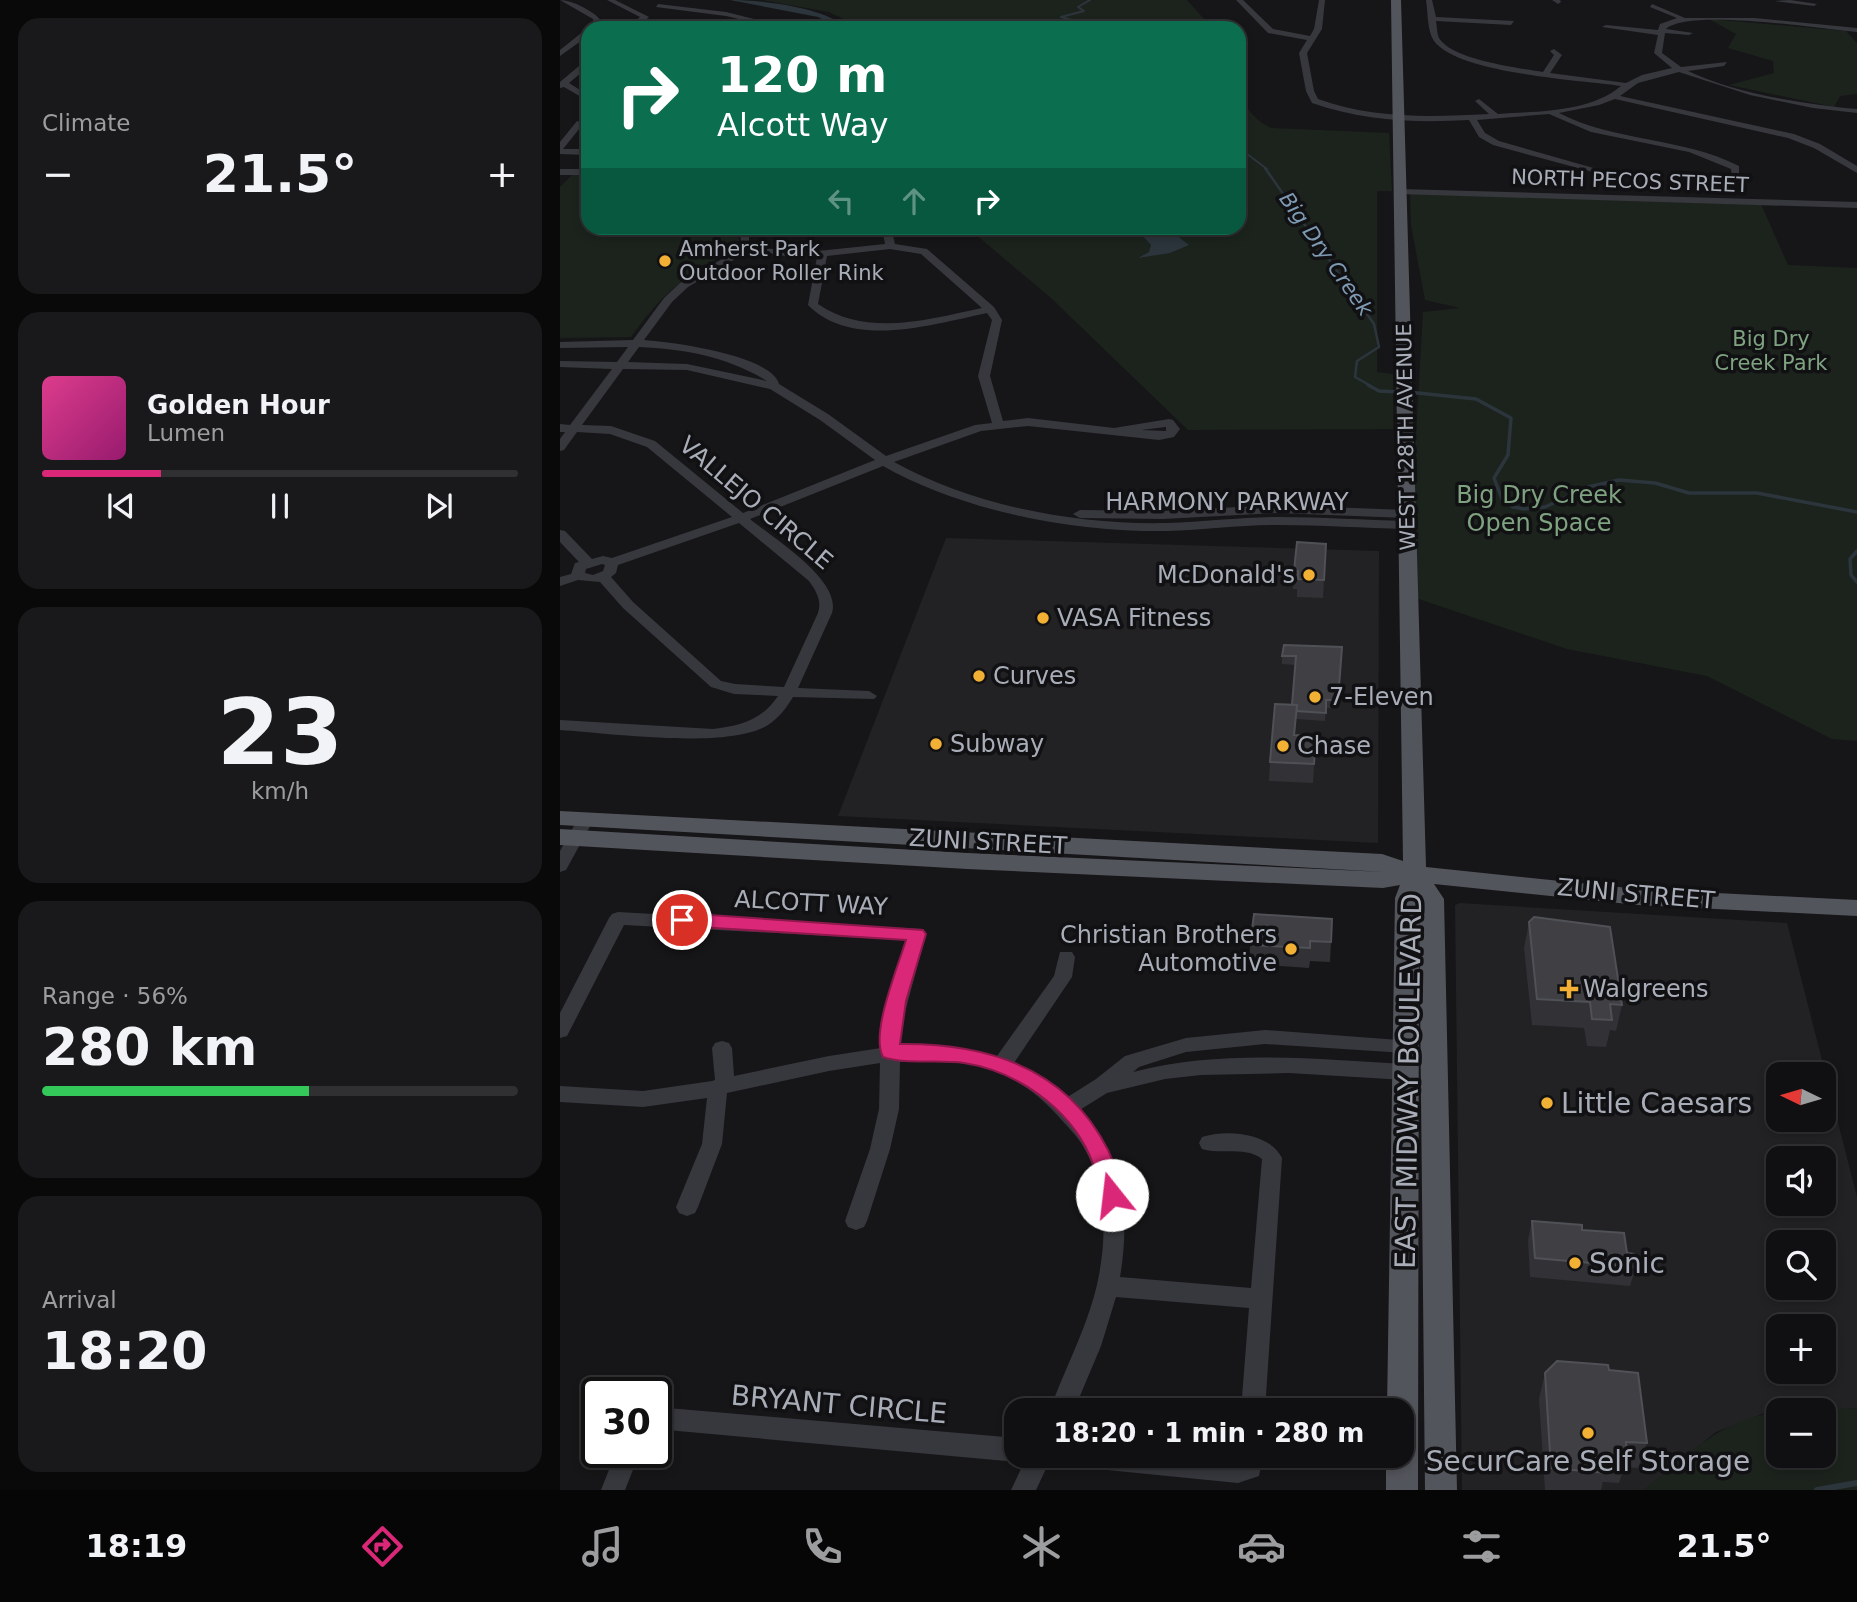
<!DOCTYPE html>
<html lang="en">
<head>
<meta charset="utf-8">
<style>
	body { margin:0; font-family:"DejaVu Sans",sans-serif; background:#19191b; color:#f1f3f6; height:100vh; display:flex; flex-direction:column; font-size:26px; white-space:nowrap }
	* { box-sizing:border-box; margin:0 }
	p { font-size:23px; color:#9c9d9f }
	.icon { flex:none; width:38px; height:38px; fill:none; stroke:currentColor; stroke-width:2; stroke-linecap:round; stroke-linejoin:round }
	.map { position:relative; flex:1; overflow:hidden }
	.details { display:flex; flex-direction:column; gap:18px; padding:18px; background:#09090a; width:560px }
	.details>* { flex:none }
	.top-card { position:absolute; left:21px; top:21px; width:665px; height:214px; border-radius:21px; box-shadow:0 4px 10px #0003,0 0 0 2px #303032; background:#0b6e4f; color:#fff; overflow:hidden }
	.needle { width:46px; rotate:275deg }
	.tools { position:absolute; left:1206px; top:1062px; display:grid; gap:14px }
	.tools a { display:grid; place-items:center; width:70px; height:70px; border-radius:14px; background:#101012; box-shadow:0 4px 10px #0003,0 0 0 2px #303032; font-size:35px }
	.speed { position:absolute; left:21px; top:1377px; display:flex; gap:14px; font-size:35px; font-weight:700; text-align:center }
	.speed>* { display:grid; place-content:center; width:91px; height:91px; border-radius:50%; background:#101012; box-shadow:0 4px 10px #0003,0 0 0 2px #303032; line-height:1 }
	.speed .limit { border:4px solid #111; border-radius:10px; background:#fff; color:#111 }
	.pin { position:absolute; display:grid; place-items:center; width:60px; height:60px; color:#fff; margin:-30px; border:4px solid #fff; border-radius:50%; box-shadow:0 2px 7px #0007 }
	.me { position:absolute; width:77px; margin:-38px; rotate:344deg; stroke-linejoin:round; filter:drop-shadow(0 0 5px #0008) }
	.turn { display:flex; align-items:center; gap:24px; height:147px; padding:0 21px; font-size:32px }
	.turn .icon { width:91px; height:91px; stroke-width:2.5 }
	.turn b { display:block; font-size:49px; line-height:60px }
	.lanes { display:flex; align-items:center; height:66px; padding:0 21px; background:#0003; justify-content:center; gap:35px; direction:ltr }
	.lanes .off { opacity:.35 }
	.big { font-size:52px; font-weight:700; line-height:1.1 }
	.details .widget { flex:1; display:flex; flex-direction:column; justify-content:center; gap:10px; min-width:0; padding:0 24px; border-radius:21px; background:#19191b }
	.details .dial { align-items:center; gap:0 }
	.dial b { font-size:91px; line-height:1 }
	.song { display:flex; align-items:center; gap:21px }
	.cover { width:84px; height:84px; border-radius:10px; background:linear-gradient(135deg,hsl(330 70% 55%),hsl(320 70% 35%)) }
	.played { height:7px; border-radius:4px; background:linear-gradient(90deg,#db2777 25%,#303032 25%) }
	.keys { display:flex; justify-content:space-around; direction:ltr }
	.heat { display:flex; justify-content:space-between; align-items:center; font-size:38px; direction:ltr }
	.charge { height:10px; border-radius:5px; background:linear-gradient(90deg,#34c759 56%,#303032 0) }
	.trip { position:absolute; left:444px; top:1398px; width:410px; height:70px; border-radius:21px; background:#101012; box-shadow:0 4px 10px #0003,0 0 0 2px #303032; font-weight:700; line-height:70px; text-align:center }
	.tabs { display:flex; height:112px; justify-content:space-around; align-items:center; background:#060607; color:#9c9d9f }
	.tabs .icon { width:49px; height:49px }
	.tabs .selected { color:#db2777 }
	.tabs b { font-size:32px; color:#f1f3f6 }
	main { display:flex; flex:1; min-height:0 }
	.map>svg:first-child { display:block }
	.built { fill:#222225; fill-rule:evenodd }
	.green { fill:#1c231d }
	.water { fill:#2c353c }
	.lines { fill:none; stroke-linecap:round; stroke-linejoin:round }
	.stream-far3 { stroke:#2c353c; stroke-width:2 }
	.stream-far2 { stroke:#2c353c; stroke-width:2.5 }
	.stream-far1 { stroke:#2c353c; stroke-width:3.5 }
	.stream { stroke:#2c353c; stroke-width:6 }
	.canal { fill:#2c353c; fill-rule:evenodd }
	.minor { fill:#37383d; fill-rule:evenodd }
	.major { fill:#53555c; fill-rule:evenodd }
	.wall { fill:#323236 }
	.building { fill:#3f3f44; stroke:#4f5156; stroke-width:2 }
	.route { fill:#db2777; stroke:#8e194d; stroke-width:2 }
	.poi-dot { fill:#f2b134; stroke:#111113; stroke-width:2.5 }
	.labels { text-anchor:middle; stroke-width:7; stroke-linejoin:round; paint-order:stroke }
	.far-street-label { font-size:21px; fill:#a8adb8; stroke:#111113 }
	.far-poi-label { font-size:21px; fill:#a8adb8; stroke:#111113; text-anchor:start }
	.far-water-label { font-size:21px; font-style:italic; fill:#7f9bb3; stroke:#111113 }
	.far-park-label { font-size:21px; fill:#7fa381; stroke:#111113 }
	.park-label { font-size:24px; fill:#7fa381; stroke:#111113 }
	.street-label { font-size:24px; fill:#a8adb8; stroke:#111113 }
	.poi-label { font-size:24px; fill:#a8adb8; stroke:#111113; text-anchor:start }
	.near-street-label { font-size:28px; fill:#a8adb8; stroke:#111113 }
	.near-poi-label { font-size:28px; fill:#a8adb8; stroke:#111113; text-anchor:start }
</style>
</head>
<body>
<main>
<section class="details">
<div class="widget"><p>Climate</p>
<div class="heat"><a>−</a><b class="big">21.5°</b><a>+</a></div>
</div>
<div class="widget">
<div class="song"><i class="cover"></i><div><b>Golden Hour</b><p>Lumen</p></div></div>
<div class="played"></div>
<div class="keys"><svg class="icon" aria-label="previous" viewBox="0 0 24 24"><path d="M18 5L8 12l10 7zM5 5v14"/></svg><svg class="icon" aria-label="pause" viewBox="0 0 24 24"><path d="M8 5v14M16 5v14"/></svg><svg class="icon" aria-label="next" viewBox="0 0 24 24"><path d="M6 5l10 7-10 7zM19 5v14"/></svg></div>
</div>
<div class="widget dial"><b>23</b><p>km/h</p></div>
<div class="widget"><p>Range · 56%</p><b class="big">280 km</b><div class="charge"></div></div>
<div class="widget"><p>Arrival</p><b class="big">18:20</b></div>
</section>
<div class="map">
<svg width="1297" height="1490" viewBox="0 0 1297 1490">
	<rect width="100%" height="100%" fill="#161618"/>
	<!-- built -->
	<g class="built">
		<polygon points="386,538 819,551 818,843 278,816"/>
		<path d="M900 903 1227 923 1297 1197V1408L1202 1414 1156 1432 1084 1490H902L895 905ZM1218 1074H1264V1120H1218ZM1218 1158H1264V1204H1218ZM1218 1242H1264V1288H1218ZM1218 1326H1264V1372H1218Z"/>
	</g>
	<!-- green -->
	<g class="green">
		<polygon points="202,0 627,0 652,28 489,28 476,24 385,22 380,28 302,28 269,12"/>
		<polygon points="1149,19 1286,31 1297,43 1297,94 1280,96 1274,107 1169,85 1214,73 1213,61 1168,48 1176,34"/>
		<path d="M679 92C684 107 697 122 711 128L829 133 832 191H817V372L833 374V429L628 430 491 298 408 228H679Z"/>
		<path d="M12 175H28V228H178L179 241 169 246V252C122 277 101 295 71 337L0 338V187Z"/>
		<polygon points="850,192 1200,202 1228,265 1297,268 1297,741 1272,739 1147,676 1007,649 847,595 863,312 900,308 865,300 851,225"/>
		<path d="M1297 1408V1490H1084C1124 1458 1164 1416 1218 1413V1456H1264V1410H1253Z"/>
	</g>
	<!-- water -->
	<polygon class="water" points="551,228 616,235 629,245 610,253 578,258 589,252 591,245 582,235 556,233"/>
	<g class="lines">
		<!-- stream-far3 -->
		<g class="stream-far3">
			<polyline points="512,28 517,27 519,22 501,17 524,11 518,7 530,0"/>
			<polyline points="679,148 707,169"/>
		</g>
		<!-- stream-far2 -->
		<polyline class="stream-far2" points="705,168 814,324 819,347 797,361 795,377 811,386"/>
		<!-- stream-far1 -->
		<g class="stream-far1">
			<polyline points="808,385 819,391 839,392"/>
			<polyline points="848,392 916,399 951,418 948,455 934,478 942,499 953,507 964,509 985,507 1028,487 1059,480 1095,483 1129,493 1197,493 1297,512"/>
			<polyline points="1297,551 1290,559 1291,575 1297,582"/>
		</g>
		<!-- stream -->
		<polyline class="stream" points="1257,1490 1297,1483"/>
		<!-- canal -->
		<path class="canal" d="M170 0C204 0 261 7 289 28H279L258 17Z"/>
		<!-- minor -->
		<g class="minor">
			<path d="M0 0C12 0 36 12 42 22L37 28H29L34 22 33 19Z"/>
			<polygon points="47,0 55,0 89,17 76,28 67,28 80,17"/>
			<path d="M676 0H683L713 29 750 36 754 29 759 0H765L762 29 747 53 754 91 758 99C813 119 871 117 929 114L915 101 919 99 938 114C977 111 1029 113 1061 86 1020 80 899 74 874 41 867 31 868 12 866 0H872L876 17 954 21 951 25 876 21C877 26 877 34 879 38 892 60 959 68 983 72L994 55 990 51 994 49 1002 55 990 73 1066 83 1082 75 1112 68 1094 53 1098 35 1042 27 1046 25 1098 30 1100 24 1117 18 1090 7 1092 4 1125 18H1195L1297 28V32C1261 29 1129 8 1106 29L1133 33 1129 35 1105 33 1102 53 1121 67 1167 62 1164 66 1128 71C1176 94 1244 104 1297 109V113L1253 108 1190 95 1119 72 1078 83 1060 96 1234 134 1260 144 1297 166V173L1254 148 1228 138 1055 99 1039 105 999 113C1055 142 1122 137 1179 166V175L1172 177 1171 169 1129 152 1031 132 989 114 917 120 925 133 939 141 1044 171V175L933 145 919 137 909 120C856 123 803 121 752 103L746 91 739 53 747 40 708 33Z"/>
			<polygon points="992,0 1000,0 1001,2 998,4"/>
			<polygon points="1230,0 1257,4 1254,6 1214,1"/>
			<polygon points="98,4 166,12 230,28 217,28 166,16 96,7"/>
			<polygon points="25,30 28,30 28,36 0,56 0,50"/>
			<polygon points="25,61 28,61 28,67 9,83 28,95 28,101 4,87 0,88 0,82"/>
			<polygon points="17,121 24,123 3,149 28,149 28,155 0,154 0,142"/>
			<rect x="0" y="169" width="28" height="6"/>
			<polygon points="841,189 1297,202 1297,208 838,194 836,192"/>
			<polygon points="180,228 189,228 189,245 181,243"/>
			<path d="M322 228H331L335 244 367 249 434 307 442 320 430 376 443 421 468 418 554 428 609 419 613 420 620 429 614 437 599 440 468 426 421 431 334 462C414 506 516 525 607 523 644 522 682 517 719 517 762 517 804 520 847 521L854 525 847 529C804 528 761 525 719 525 681 525 644 530 607 531 513 532 405 512 323 466L190 519C213 538 282 580 272 613L238 688 309 691 317 696 314 699 233 697C227 707 219 718 208 725 168 750 50 733 0 730V720L153 729C180 726 202 720 218 696L174 694 151 687 63 608 40 582 18 580 0 586V577L11 574 15 563 19 562 0 542V530L5 531 32 559 43 556 52 558 172 517 87 447 50 434 17 432 4 450 0 451V439L5 432H0V424L10 425 52 369 0 367V361L57 362 68 347 0 348V342L73 340 104 298 120 283 178 250 183 253 182 255 128 287 112 302 84 340C112 342 211 355 219 384L268 414 326 456 415 425 432 423 418 376 432 320 427 313C374 324 292 350 248 305L257 257 239 259 194 250 199 247 239 253 325 244ZM330 249 361 254 422 308C369 319 307 338 258 304L267 256ZM79 347C125 349 168 357 207 381L127 364 68 362ZM63 369 127 370 210 389 260 420 315 460 183 513 95 441 51 426 22 425ZM606 427V431L581 430ZM179 523 249 581C256 591 262 600 258 613L224 687 175 684 161 681 73 602 51 577 56 573 58 565ZM42 564 45 565 43 571 33 575 25 573 26 569Z"/>
			<polygon points="717,505 846,510 853,514 846,518 717,513 603,519 520,518 513,514 520,510 603,511"/>
			<polygon points="26,813 34,819 6,870 0,872 0,851 20,815"/>
			<path d="M58 912 363 929 366 934 341 1027 340 1047 386 1046 437 1056 494 976 500 952H512L515 957 512 977 454 1063 495 1086 506 1098 536 1079 565 1056 626 1038 705 1030 852 1041 855 1046 852 1051 845 1053 705 1044 626 1052 579 1067 573 1072C661 1049 754 1059 845 1064L852 1067 855 1072 852 1077 845 1080 729 1073 641 1075 605 1079 547 1093 518 1111C562 1161 571 1212 560 1277L691 1288 702 1159C685 1146 661 1155 642 1149L639 1143 642 1137C667 1129 710 1133 722 1158L705 1410H681L689 1308 556 1297 541 1346 514 1410H490C506 1365 530 1323 539 1275 547 1233 546 1184 523 1146 517 1136 507 1126 499 1117 482 1098 460 1080 435 1071 405 1060 371 1061 340 1062L339 1109 330 1149 307 1221 304 1227 296 1230 288 1227 285 1221 310 1149 319 1109 320 1063 269 1071 167 1093 162 1144 138 1207 135 1213 127 1216 119 1213 116 1207 142 1144 147 1098 83 1107 0 1102V1086L83 1091 152 1081 155 1080 152 1048 155 1043 162 1041 169 1043 172 1048 174 1076 269 1056 321 1048V1027L346 940 64 925 7 1036 0 1038V1013L49 918 52 914Z"/>
			<polygon points="96,1407 457,1438 457,1456 466,1456 457,1462 96,1429"/>
			<polygon points="56,1452 80,1452 65,1490 41,1490"/>
			<polygon points="467,1456 492,1456 476,1490 451,1490"/>
			<polygon points="515,1456 646,1456 678,1459 679,1456 703,1456 699,1476 678,1483 527,1468 518,1464"/>
		</g>
		<!-- major -->
		<polygon class="major" points="831,0 841,0 866,867 1078,889 1297,900 1297,916 1078,905 874,884 884,899 897,1490 865,1490 859,898 858,1490 826,1490 826,1456 842,1456 842,1410 827,1410 835,898 840,885 823,888 407,869 0,845 0,829 407,853 825,872 0,825 0,811 822,854 843,861"/>
	</g>
	<!-- wall -->
	<g class="wall">
		<polygon points="766,544 763,598 737,597 737,589 733,589 734,571"/>
		<polygon points="782,647 777,708 766,708 765,721 736,719 735,735 756,736 753,783 709,781 710,762 732,705 735,665 722,664 722,656"/>
		<polygon points="772,919 770,962 750,961 749,968 690,964 690,945"/>
		<polygon points="969,922 1062,1005 1056,1031 1050,1030 1046,1047 1027,1046 1024,1028 972,1025 964,948"/>
		<polygon points="972,1221 1022,1230 1067,1253 1076,1267 1070,1286 970,1277 968,1240"/>
		<polygon points="1049,1370 1087,1443 1078,1468 1064,1467 1059,1483 1043,1482 1041,1490 985,1490 979,1399 985,1373"/>
	</g>
	<!-- building -->
	<g class="building">
		<polygon points="737,542 766,544 764,580 738,579 738,571 734,571"/>
		<polygon points="724,645 782,647 778,700 766,700 766,713 736,711 737,705 732,705 736,656 722,656"/>
		<polygon points="715,704 737,705 734,735 756,736 754,764 710,762"/>
		<polygon points="694,914 772,919 771,942 750,941 750,948 690,945"/>
		<polygon points="974,917 1050,927 1062,1005 1050,1004 1052,1020 1032,1019 1030,1002 977,999 969,922"/>
		<polygon points="972,1221 1022,1225 1022,1230 1064,1233 1067,1253 1074,1254 1076,1267 975,1258"/>
		<polygon points="997,1361 1048,1365 1049,1370 1078,1373 1087,1443 1066,1442 1067,1458 1045,1457 1046,1473 991,1468 985,1373"/>
	</g>
	<!-- route -->
	<path class="route" d="M122 913 363 930 366 934 346 1001 340 1044C426 1043 507 1068 548 1150 555 1164 558 1180 563 1195L560 1202 552 1204 545 1202C538 1187 536 1171 530 1156 508 1107 456 1071 404 1063 379 1059 346 1065 323 1057 310 1033 338 967 346 940L122 926 113 920Z"/>
	<!-- markers -->
	<g class="poi-dot">
		<circle cx="105" cy="261" r="7"/>
		<circle cx="749" cy="575" r="7"/>
		<circle cx="483" cy="618" r="7"/>
		<circle cx="419" cy="676" r="7"/>
		<circle cx="755" cy="697" r="7"/>
		<circle cx="376" cy="744" r="7"/>
		<circle cx="723" cy="746" r="7"/>
		<circle cx="731" cy="949" r="7"/>
		<path d="M1005.5 978.5h7v7h7v7h-7v7h-7v-7h-7v-7h7z"/>
		<circle cx="987" cy="1103" r="7"/>
		<circle cx="1015" cy="1263" r="7"/>
		<circle cx="1028" cy="1433" r="7"/>
	</g>
	<g class="labels">
		<!-- far-street labels -->
		<g class="far-street-label">
			<text transform="translate(1070 181) rotate(2)" y="7">NORTH PECOS STREET</text>
			<text transform="translate(846 437) rotate(-91)" y="7">WEST 128TH AVENUE</text>
		</g>
		<!-- far-poi labels -->
		<g class="far-poi-label">
			<text x="119" y="256">Amherst Park<tspan x="119" dy="24">Outdoor Roller Rink</tspan></text>
		</g>
		<!-- far-water labels -->
		<g class="far-water-label">
			<text transform="translate(766 254) rotate(55)" y="7">Big Dry Creek</text>
		</g>
		<!-- far-park labels -->
		<g class="far-park-label">
			<text x="1211" y="346">Big Dry<tspan x="1211" dy="24">Creek Park</tspan></text>
		</g>
		<!-- park labels -->
		<g class="park-label">
			<text x="979" y="503">Big Dry Creek<tspan x="979" dy="28">Open Space</tspan></text>
		</g>
		<!-- street labels -->
		<g class="street-label">
			<text x="667" y="510">HARMONY PARKWAY</text>
			<text transform="translate(196 503) rotate(40)" y="8">VALLEJO CIRCLE</text>
			<text transform="translate(428 842) rotate(3)" y="8">ZUNI STREET</text>
			<text transform="translate(1076 894) rotate(5)" y="8">ZUNI STREET</text>
			<text transform="translate(251 903) rotate(3)" y="8">ALCOTT WAY</text>
		</g>
		<!-- poi labels -->
		<g class="poi-label">
			<text x="735" y="583" text-anchor="end">McDonald's</text>
			<text x="497" y="626">VASA Fitness</text>
			<text x="433" y="684">Curves</text>
			<text x="769" y="705">7-Eleven</text>
			<text x="390" y="752">Subway</text>
			<text x="737" y="754">Chase</text>
			<text x="717" y="943" text-anchor="end">Christian Brothers<tspan x="717" dy="28">Automotive</tspan></text>
			<text x="1023" y="997">Walgreens</text>
		</g>
		<!-- near-street labels -->
		<g class="near-street-label">
			<text transform="translate(848 1081) rotate(-89)" y="10">EAST MIDWAY BOULEVARD</text>
			<text transform="translate(279 1404) rotate(5)" y="10">BRYANT CIRCLE</text>
		</g>
		<!-- near-poi labels -->
		<g class="near-poi-label">
			<text x="1001" y="1113">Little Caesars</text>
			<text x="1029" y="1273">Sonic</text>
			<text x="1028" y="1471" text-anchor="middle">SecurCare Self Storage</text>
		</g>
	</g>
</svg>
<div class="tools">
<a><svg class="needle" viewBox="-14 -14 28 28"><path d="M0-13l5 13h-10z" fill="#e53935"/><path d="M0 13l5-13h-10z" fill="#9c9d9f"/></svg></a>
<a><svg class="icon" aria-label="sound" viewBox="0 0 24 24"><path d="M4 9h4l5-4v14l-5-4H4zM17 9q2 3 0 6"/></svg></a>
<a><svg class="icon" aria-label="search" viewBox="0 0 24 24"><circle cx="10" cy="10" r="6"/><path d="M15 15l6 6"/></svg></a>
<a>+</a>
<a>−</a>
</div>
<div class="speed"><div class="limit">30</div></div>
<div class="pin" style="left:122px;top:920px;background:#d93025"><svg class="icon" aria-label="arrive" viewBox="0 0 24 24"><path d="M6 21V4h12l-3 4 3 4H6"/></svg></div>
<svg class="me" style="left:552px;top:1195px" viewBox="-20 -20 40 40"><circle r="19" fill="#fff"/><path d="M0-13L10 11 0 6-10 11z" fill="#db2777"/></svg>
<div class="trip">18:20 · 1 min · 280 m</div>
<div class="top-card">
<div class="turn"><svg class="icon" aria-label="right" viewBox="0 0 24 24"><path d="M7 20v-9h11M14 6l5 5-5 5"/></svg><div><b>120 m</b>Alcott Way</div></div>
<div class="lanes"><svg class="icon off" aria-label="left" viewBox="0 0 24 24"><path d="M17 20v-9H6M10 6l-5 5 5 5"/></svg><svg class="icon off" aria-label="ahead" viewBox="0 0 24 24"><path d="M12 20V5M6 11l6-6 6 6"/></svg><svg class="icon" aria-label="right" viewBox="0 0 24 24"><path d="M7 20v-9h11M14 6l5 5-5 5"/></svg></div>
</div>
</div>
</main>
<nav class="tabs">
<b>18:19</b>
<svg class="icon selected" aria-label="directions" viewBox="0 0 24 24"><path d="M12 3l9 9-9 9-9-9zM9 14v-3h6M13 9l2 2-2 2"/></svg>
<svg class="icon" aria-label="music" viewBox="0 0 24 24"><path d="M9 18V5l10-2v13"/><circle cx="6" cy="18" r="3"/><circle cx="16" cy="16" r="3"/></svg>
<svg class="icon" aria-label="phone" viewBox="0 0 24 24"><path d="M5 4h4l2 5-3 2q2 4 5 5l2-3 5 2v4C11 20 4 13 5 4z"/></svg>
<svg class="icon" aria-label="climate" viewBox="0 0 24 24"><path d="M12 3v18M4 7l16 10M4 17L20 7"/></svg>
<svg class="icon" aria-label="car" viewBox="0 0 24 24"><path d="M5 17H2v-5l4-1 3-4h7l3 4 3 1v5h-3M9 17h6M6 11h13"/><circle cx="7" cy="17" r="2"/><circle cx="17" cy="17" r="2"/></svg>
<svg class="icon" aria-label="filters" viewBox="0 0 24 24"><path d="M4 7h16M4 17h16"/><circle cx="9" cy="7" r="2"/><circle cx="15" cy="17" r="2"/></svg>
<b>21.5°</b>
</nav>
</body>
</html>
